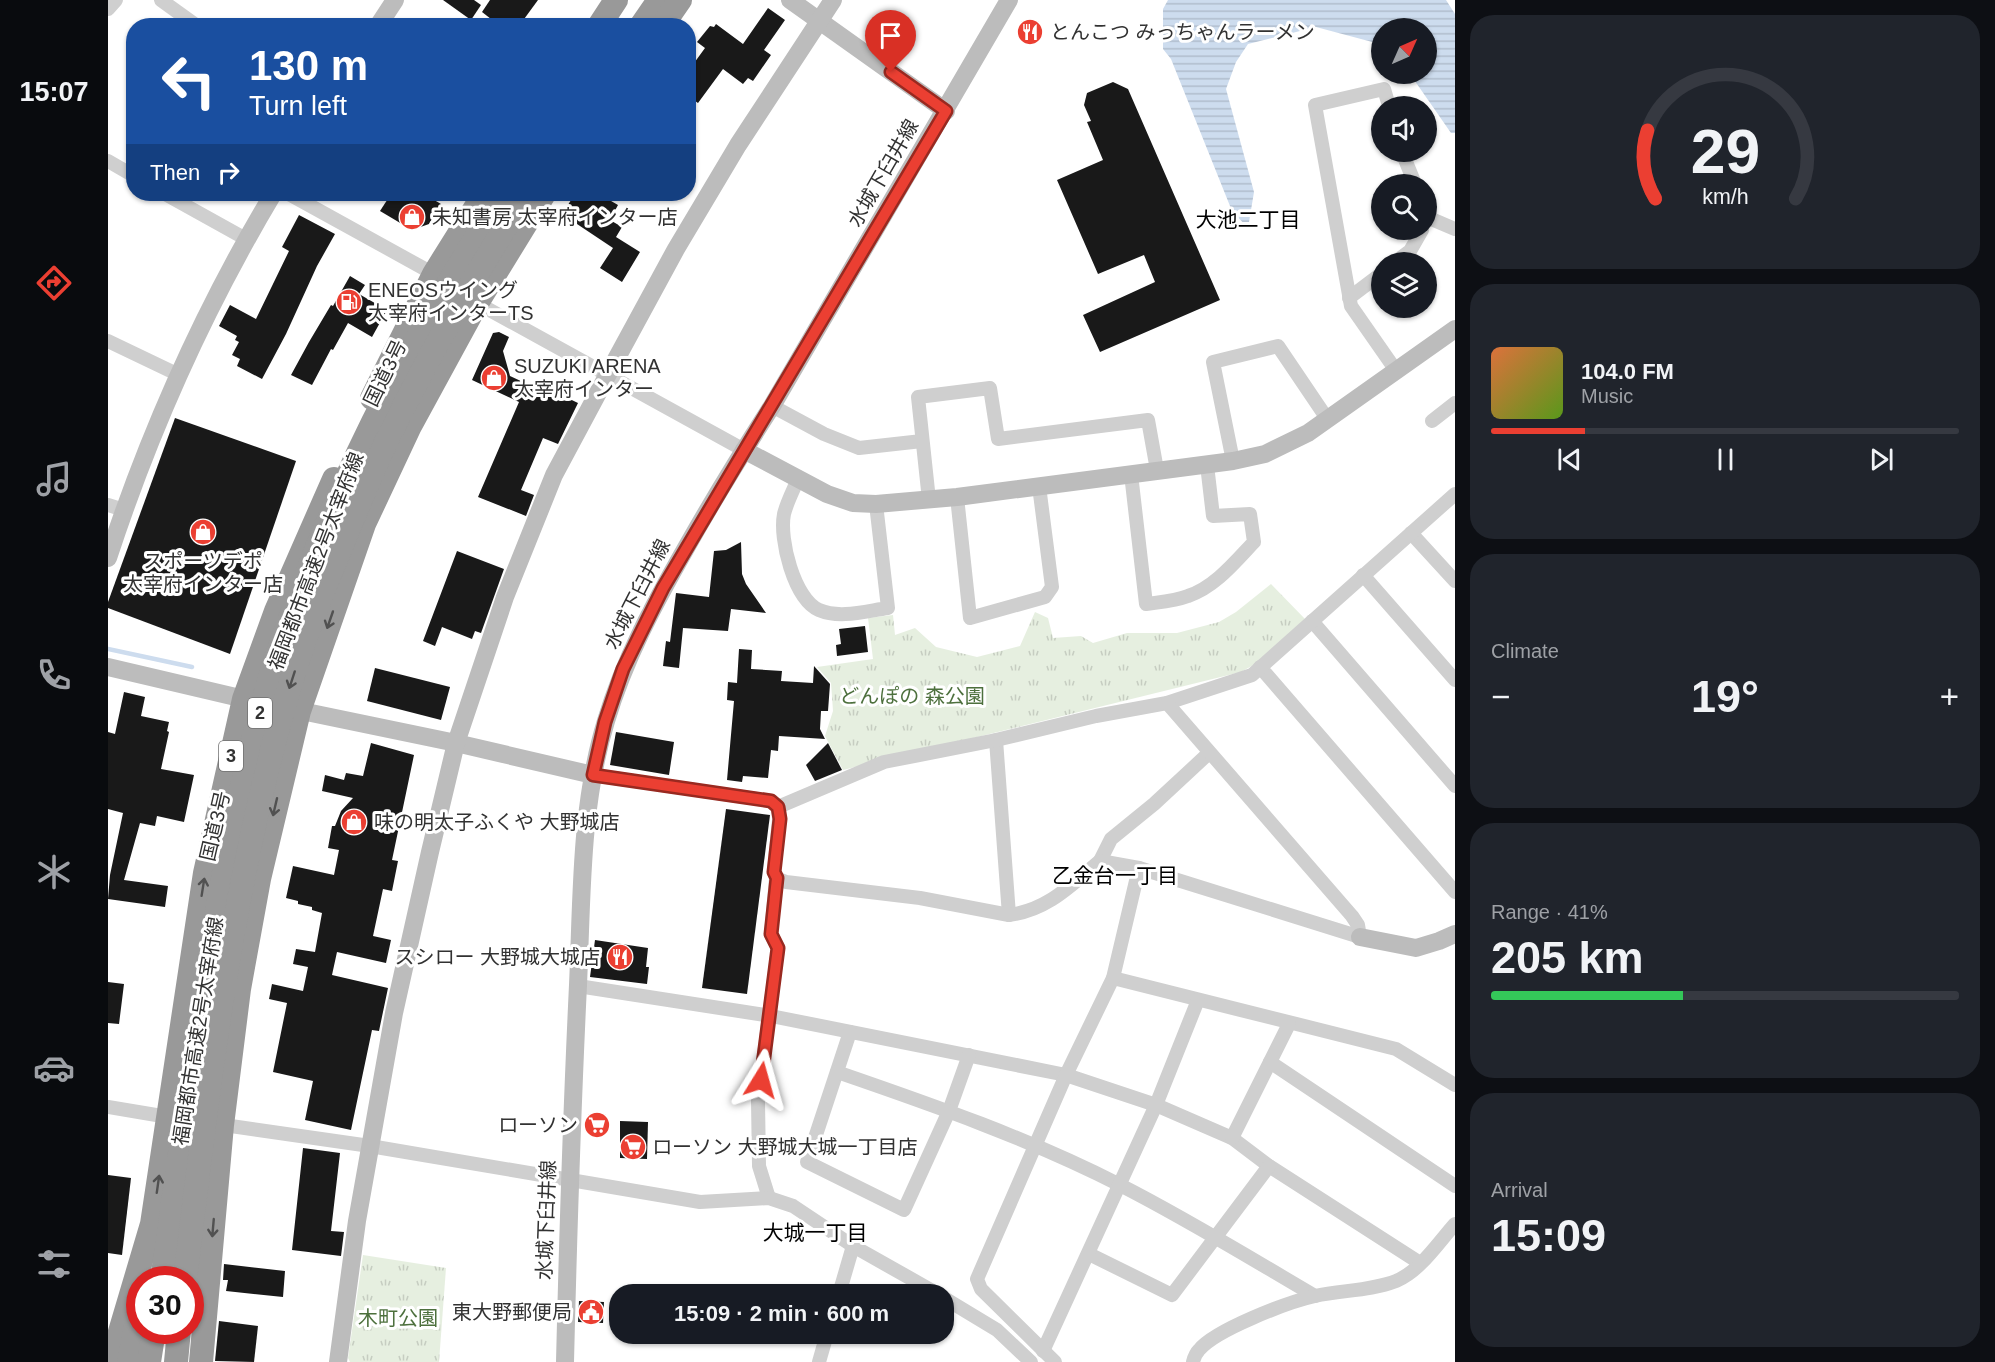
<!DOCTYPE html>
<meta charset="utf-8">
<style>
body{margin:0;font-family:Arial,"Noto Sans JP",sans-serif;background:#20242c;color:#f1f3f6;height:100vh;display:flex;flex-direction:column;font-size:22px;white-space:nowrap}
*{box-sizing:border-box;margin:0}
p{font-size:20px;color:#9ea1a6}
.icon{flex:none;width:33px;height:33px;fill:none;stroke:currentColor;stroke-width:2;stroke-linecap:round;stroke-linejoin:round}
.map{position:relative;flex:1;overflow:hidden}
.side{display:flex;flex-direction:column;gap:15px;padding:15px;background:#0d0f14;width:540px}
.side>*{flex:none}
.top-card{position:absolute;left:18px;top:18px;width:570px;height:183px;border-radius:24px;box-shadow:0 2px 4px #0004;background:#1a4fa0;color:#fff;overflow:hidden}
.needle{width:39px;rotate:45deg}
.tools{position:absolute;left:1263px;top:18px;display:grid;gap:12px}
.tools a{display:grid;place-items:center;width:66px;height:66px;border-radius:50%;background:#171b24;box-shadow:0 2px 4px #0004;font-size:30px}
.speed{position:absolute;left:18px;top:1266px;display:flex;gap:12px;font-size:30px;font-weight:700;text-align:center}
.speed>*{display:grid;place-content:center;width:78px;height:78px;border-radius:50%;background:#171b24;box-shadow:0 2px 4px #0004;line-height:1}
.speed .limit{border:9px solid #d22;background:#fff;color:#111}
.pin{position:absolute;display:grid;place-items:center;width:51px;height:51px;color:#fff;margin:-62px -26px;border-radius:50% 50% 50% 0;rotate:-45deg;box-shadow:0 0 6px #0007}
.pin .icon{rotate:45deg}
.me{position:absolute;width:66px;margin:-33px;rotate:8deg;stroke-linejoin:round;filter:drop-shadow(0 0 4px #0008)}
.turn{display:flex;align-items:center;gap:21px;height:126px;padding:0 24px;font-size:27px}
.turn .icon{width:78px;height:78px;stroke-width:2.5}
.turn b{display:block;font-size:42px;line-height:51px}
.then{display:flex;align-items:center;height:57px;padding:0 24px;background:#0003;gap:12px;font-size:22px}
.big{font-size:45px;font-weight:600;line-height:1.1}
.side .card{flex:1;display:flex;flex-direction:column;justify-content:center;gap:9px;min-width:0;padding:0 21px;border-radius:24px;background:#20242c}
.side .dial{align-items:center;gap:0}
.dial svg{height:156px;overflow:visible;fill:none;stroke:#363941;stroke-width:7;stroke-linecap:round;text-anchor:middle}
.dial text{fill:#f1f3f6;stroke:none}
.song{display:flex;align-items:center;gap:18px}
.cover{width:72px;height:72px;border-radius:9px;background:linear-gradient(135deg,hsl(20 70% 55%),hsl(90 70% 35%))}
.played{height:6px;border-radius:3px;background:linear-gradient(90deg,#eb3f32 20%,#363941 20%)}
.keys{display:flex;justify-content:space-around;direction:ltr}
.heat{display:flex;justify-content:space-between;align-items:center;font-size:33px;direction:ltr}
.charge{height:9px;border-radius:4px;background:linear-gradient(90deg,#34c759 41%,#363941 0)}
.trip{position:absolute;left:501px;top:1284px;width:345px;height:60px;border-radius:24px;background:#171b24;box-shadow:0 2px 4px #0004;font-weight:600;line-height:60px;text-align:center}
main{display:flex;flex:1;min-height:0}
.tab-bar{display:flex;flex-direction:column;width:108px;justify-content:space-around;align-items:center;background:#090b0e;color:#9ea1a6}
.tab-bar .icon{width:42px;height:42px}
.tab-bar .on{color:#eb3f32}
.tab-bar b{font-size:27px;color:#f1f3f6}
.map>svg:first-child{display:block}
.park{fill:url(#park-tufts)}
.water{fill:url(#water-rules)}
.lines{fill:none;stroke-linecap:round;stroke-linejoin:round}
.stream{stroke:#cddcee;stroke-width:4.5}
.building{fill:#191919}
.street{stroke:#cfcfcf;stroke-width:14}
.secondary{stroke:#bcbcbc;stroke-width:18}
.highway{stroke:#999;stroke-width:24}
.highway-bridge{stroke:#999;stroke-width:24}
.oneway{stroke:#515151}
.route-casing{stroke:#992920;stroke-width:15}
.route{stroke:#eb3f32;stroke-width:10}
.labels{text-anchor:middle;dominant-baseline:central;stroke-width:6;stroke-linejoin:round;paint-order:stroke}
.shield{fill:#fff;stroke:#707070;stroke-width:1.5}
.shield-label{font-size:18px;font-weight:bold;fill:#323232}
.poi-label{font-size:20px;fill:#323232;stroke:#fff;text-anchor:start}
.street-label{font-size:20px;fill:#323232;stroke:#fff}
.park-label{font-size:20px;fill:#4d703d;stroke:#fff}
.neighbourhood-label{font-size:21px;fill:#000;stroke:#fff}
</style>
<main>
<nav class="tab-bar">
<b>15:07</b>
<svg class="icon on" aria-label="directions" viewBox="0 0 24 24"><path d="M12 3l9 9-9 9-9-9zM9 14v-3h6M13 9l2 2-2 2"/></svg>
<svg class="icon" aria-label="music" viewBox="0 0 24 24"><path d="M9 18V5l10-2v13"/><circle cx="6" cy="18" r="3"/><circle cx="16" cy="16" r="3"/></svg>
<svg class="icon" aria-label="phone" viewBox="0 0 24 24"><path d="M5 4h4l2 5-3 2q2 4 5 5l2-3 5 2v4C11 20 4 13 5 4z"/></svg>
<svg class="icon" aria-label="climate" viewBox="0 0 24 24"><path d="M12 3v18M4 7l16 10M4 17L20 7"/></svg>
<svg class="icon" aria-label="car" viewBox="0 0 24 24"><path d="M5 17H2v-5l4-1 3-4h7l3 4 3 1v5h-3M9 17h6M6 11h13"/><circle cx="7" cy="17" r="2"/><circle cx="17" cy="17" r="2"/></svg>
<svg class="icon" aria-label="filters" viewBox="0 0 24 24"><path d="M4 7h16M4 17h16"/><circle cx="9" cy="7" r="2"/><circle cx="15" cy="17" r="2"/></svg>
</nav>
<div class="map">
<svg width="1347" height="1362" viewBox="0 0 1347 1362">
<defs>
<pattern id="park-tufts" width="24" height="20" patternUnits="userSpaceOnUse" patternTransform="scale(1.5)"><rect width="24" height="20" fill="#e6efe0"/><path d="M3 7l-1-3M5 7V3M7 7l1-3M15 17l-1-3M17 17v-4M19 17l1-3" fill="none" stroke="#c6cdc1"/></pattern>
<pattern id="water-rules" width="6" height="5" patternUnits="userSpaceOnUse" patternTransform="scale(1.5)"><rect width="6" height="5" fill="#cddcee"/><path d="M0 2.5h6" fill="none" stroke="#b0bdcd"/></pattern>
</defs>
<rect width="100%" height="100%" fill="#fff"/>
<!-- park -->
<g class="park">
<polygon points="1163,584 1198,620 1149,663 1133,672 735,770 717,736 725,711 723,683 709,667 765,659 760,618 785,615 787,635 807,628 828,647 869,657 912,646 927,612 940,618 945,638 973,636 985,643 1019,633 1069,633 1111,622 1128,612"/>
<polygon points="255,1255 338,1268 331,1362 242,1362 240,1358"/>
</g>
<!-- water -->
<polygon class="water" points="1060,0 1338,0 1347,14 1347,133 1343,133 1302,74 1318,74 1318,28 1274,28 1273,48 1268,43 1208,27 1140,44 1128,62 1118,89 1146,192 1140,228 1124,211 1063,59 1055,49 1055,9"/>
<g class="lines">
<!-- stream -->
<polyline class="stream" points="0,649 84,667"/>
</g>
<!-- building -->
<g class="building">
<polygon points="335,0 366,0 373,5 363,20"/>
<polygon points="382,0 430,0 411,26 392,26 374,12"/>
<polygon points="660,8 677,20 656,50 663,55 645,81 640,78 635,84 615,69 590,103 580,96 580,79 585,73 581,70 597,48 589,42 602,26 606,27 608,24 635,44"/>
<polygon points="917,22 932,29 927,41 912,34"/>
<polygon points="1005,82 1020,89 1112,300 992,352 975,315 1047,282 1036,255 990,274 949,180 995,160 979,122 983,121 976,105 979,93"/>
<polygon points="283,194 316,194 333,204 321,224 304,230 272,211"/>
<polygon points="467,194 491,194 510,205 502,220 514,227 508,237 532,252 514,282 492,268 505,248 454,214"/>
<polygon points="191,215 227,234 209,266 178,334 154,379 129,366 132,359 124,355 131,342 127,340 129,336 111,326 122,305 148,319 181,251 174,247"/>
<polygon points="242,276 257,285 251,294 279,310 264,337 240,323 225,350 223,349 204,385 183,375 201,342 223,305 225,306"/>
<polygon points="391,332 401,337 395,351 402,376 445,396 447,392 470,403 450,444 435,438 413,490 426,495 418,516 370,497 411,402 364,380 385,333"/>
<polygon points="67,418 188,461 122,654 0,608 0,602"/>
<polygon points="633,542 634,574 638,584 658,613 623,609 620,631 575,628 571,668 555,666 558,641 562,642 568,593 601,597 606,551 618,550"/>
<polygon points="349,551 396,569 373,633 367,631 364,639 334,627 327,646 315,641"/>
<polygon points="757,626 760,652 729,656 728,645 733,644 731,629"/>
<polygon points="631,649 644,650 643,669 674,671 673,681 705,683 706,666 722,684 720,711 713,711 712,729 717,739 671,736 670,751 663,750 660,778 635,776 634,782 619,780 626,701 619,700 620,682 629,683"/>
<polygon points="267,668 342,687 333,720 259,701"/>
<polygon points="16,692 37,697 33,716 61,722 59,731 61,732 53,769 86,775 76,822 49,816 47,826 32,823 16,880 60,886 57,907 0,899 2,875 15,813 0,809 0,732 7,734"/>
<polygon points="508,732 566,742 561,775 502,765"/>
<polygon points="263,743 306,755 284,860 290,861 284,891 275,889 265,936 283,940 278,963 229,952 224,975 280,988 271,1031 264,1030 243,1130 197,1120 205,1081 165,1072 179,1003 161,999 164,984 195,991 200,967 185,964 188,949 207,952 214,913 204,910 204,907 190,904 190,901 178,898 185,866 226,875 231,850 220,848 224,826 227,826 233,811 245,798 214,791 217,775 236,780 238,773 255,776"/>
<polygon points="720,743 734,770 707,781 698,765"/>
<polygon points="618,809 662,815 639,994 594,988"/>
<polygon points="487,940 540,948 538,967 541,967 539,984 482,977"/>
<polygon points="0,982 16,984 11,1024 0,1023"/>
<polygon points="512,1121 540,1122 539,1159 512,1158"/>
<polygon points="195,1148 232,1153 223,1231 236,1232 233,1256 184,1250"/>
<polygon points="0,1175 23,1178 14,1255 0,1253"/>
<polygon points="116,1264 177,1271 175,1297 118,1291 120,1280 115,1280"/>
<polygon points="471,1301 496,1302 495,1323 470,1322"/>
<polygon points="111,1321 150,1326 146,1362 107,1361"/>
</g>
<g class="lines">
<!-- street -->
<g class="street">
<polyline points="53,0 89,26"/>
<polyline points="0,9 8,0"/>
<polyline points="1281,106 1276,89 1207,105 1243,306 1289,372"/>
<polyline points="1294,152 1307,184"/>
<polyline points="0,161 26,176"/>
<polyline points="57,194 138,239"/>
<polyline points="181,194 326,274"/>
<polyline points="1321,218 1347,229"/>
<polyline points="1287,262 1302,251 1314,230"/>
<polyline points="1241,298 1274,273"/>
<polyline points="369,303 636,450"/>
<polyline points="0,341 71,375"/>
<polyline points="664,406 716,434 751,448 814,441"/>
<polyline points="1324,421 1347,403"/>
<polyline points="1125,461 1105,362 1170,346 1220,420"/>
<path d="M1023 474 1038 604C1052 602 1067 601 1080 596 1107 587 1127 562 1146 542L1142 514 1105 516 1099 465"/>
<path d="M690 479C685 491 679 502 676 514 671 539 686 599 711 610 732 619 758 611 780 608L768 504"/>
<polyline points="849,497 862,618 937,597 944,587 931,486"/>
<polyline points="821,500 810,397 882,388 890,439 1040,420 1049,470"/>
<polyline points="0,505 16,510"/>
<polyline points="1303,533 1347,581"/>
<polyline points="1255,575 1347,680"/>
<polyline points="1204,621 1347,786"/>
<polyline points="1152,667 1347,892"/>
<polyline points="888,740 901,915"/>
<polyline points="485,775 663,801 670,807 671,819 666,871 668,878 663,934 670,948 650,1101 651,1166 661,1198"/>
<polyline points="670,807 776,762 888,740 988,716 1059,703 1144,675 1347,494"/>
<polyline points="992,861 1003,839 1046,804 1101,753"/>
<path d="M668 878 678 882 812 898 901 915C940 910 963 885 992 861L1031 868 1252 937 1250 925 1244 916 1059 703"/>
<polyline points="1005,978 1288,1049 1347,1085"/>
<polyline points="470,986 663,1016 958,1075 1048,1105 1124,1138 1161,1166 1312,1263"/>
<polyline points="742,1032 699,1162 796,1210 841,1111 861,1055"/>
<polyline points="1162,1062 1347,1186"/>
<path d="M729 1072C825 1105 922 1139 1012 1185 1079 1219 1142 1258 1207 1296"/>
<polyline points="0,1107 66,1118"/>
<polyline points="109,1124 262,1146 592,1202 661,1198 685,1206 745,1246 830,1294"/>
<polyline points="1124,1138 1181,1024"/>
<polyline points="981,1254 1064,1295 1161,1166"/>
<polyline points="731,1294 745,1246"/>
<polyline points="836,1298 889,1330 923,1362"/>
<polyline points="935,1351 1048,1105 1090,1000"/>
<polyline points="711,1362 719,1334"/>
<polyline points="947,1362 873,1289 869,1279 958,1075 1005,978 1031,868"/>
<path d="M1085 1362C1086 1358 1088 1353 1091 1350 1107 1330 1180 1302 1207 1296 1234 1290 1262 1291 1288 1281 1312 1271 1330 1243 1347 1224"/>
</g>
<!-- secondary -->
<g class="secondary">
<polyline points="682,0 838,111"/>
<polyline points="270,26 287,0"/>
<polyline points="636,450 719,494 745,503 768,504 849,497 1125,461 1157,454 1200,433 1347,329"/>
<path d="M0 558C41 433 98 306 165 194"/>
<polyline points="0,667 149,702"/>
<polyline points="179,708 348,743 485,775"/>
<polyline points="1252,937 1308,948 1331,941 1347,934"/>
<polyline points="230,1362 249,1221 286,1013 322,852 348,743 397,597 446,475 499,376 568,249 630,145 725,0"/>
<path d="M457 1362C460 1236 464 1111 470 985 474 897 472 806 498 721 516 660 546 604 578 548 605 500 634 453 664 406L901 0"/>
</g>
<!-- highway -->
<g class="highway">
<polyline points="491,26 508,0"/>
<polyline points="533,26 551,0"/>
<polyline points="554,26 572,0"/>
<polyline points="264,398 326,274 376,194"/>
<polyline points="3,1362 44,1224 97,873 136,699 168,611 226,479"/>
<polyline points="21,1362 29,1320"/>
<polyline points="41,1362 46,1330"/>
<polyline points="68,1362 71,1330"/>
<polyline points="93,1362 114,1125 131,989 151,879 191,711 256,524 302,426 369,303 436,194"/>
</g>
<!-- highway-bridge -->
<g class="highway-bridge">
<path d="M54 1280C84 1077 105 874 162 677 169 651 180 625 189 600 242 452 312 326 395 194"/>
<path d="M77 1280C101 1079 125 876 183 682 196 638 213 595 231 552 248 511 264 470 284 430 324 349 370 270 418 194"/>
</g>
</g>
<!-- one-way arrows -->
<defs><path id="oneway-shaft" d="M-6 0H5M1.5-3L5.5 0L1.5 3" fill="none" stroke-width="1.6" stroke-linecap="round" stroke-linejoin="round" transform="scale(1.5)"/></defs>
<g class="oneway">
<use href="#oneway-shaft" transform="translate(222 620) rotate(109)"/>
<use href="#oneway-shaft" transform="translate(184 680) rotate(108)"/>
<use href="#oneway-shaft" transform="translate(167 807) rotate(103)"/>
<use href="#oneway-shaft" transform="translate(95 887) rotate(-81)"/>
<use href="#oneway-shaft" transform="translate(50 1184) rotate(-82)"/>
<use href="#oneway-shaft" transform="translate(105 1228) rotate(95)"/>
</g>
<g class="lines">
<!-- route casing -->
<g class="route-casing">
<polyline id="route" points="653,1080 670,948 663,934 669,878 666,872 672,819 670,807 663,801 485,775 497,722 515,669 555,588 838,111 783,72"/>
</g>
<!-- route -->
<use href="#route" class="route"/>
</g>
<!-- icons -->
<defs>
<g id="restaurant-disc" transform="scale(1.35)"><circle r="9.5" fill="#eb3f32" stroke="#fff"/><path d="M-5-6h1v4h1v-4h1v4h1v-4h1v5L-1.5 .5V6h-2V.5L-5-1ZM5-6V6H3V1.5H1.5Q1.5-4 5-6Z" fill="#fff"/></g>
<g id="shop-disc" transform="scale(1.35)"><circle r="9.5" fill="#eb3f32" stroke="#fff"/><path d="M-5-2.5h2.3a2.7 3.5 0 0 1 5.4 0H5L5.5 6h-11ZM-1.5-2.5h3a1.5 2.3 0 0 0-3 0Z" fill="#fff"/></g>
<g id="fuel-disc" transform="scale(1.35)"><circle r="9.5" fill="#eb3f32" stroke="#fff"/><path d="M-5.5-6h7V0h2V4h1.3V-2.5L3-4.5l.8-.8L6-3V5H2.5V1h-1V6h-7ZM-4.2-4.7v3.2H.2V-4.7Z" fill="#fff"/></g>
<g id="supermarket-disc" transform="scale(1.35)"><circle r="9.5" fill="#eb3f32" stroke="#fff"/><path d="M-6-5.5h2.5l.6 2H6L4.5 2H-2.5L-4.4-4H-6ZM-1.5 3.2a1.3 1.3 0 1 0 .1 0ZM3 3.2a1.3 1.3 0 1 0 .1 0Z" fill="#fff"/></g>
<g id="civic-disc" transform="scale(1.35)"><circle r="9.5" fill="#eb3f32" stroke="#fff"/><path d="M-.6-6.5H3V-4.5H.6V-3L4-1V1h2V6H-6V1h2V-1L-.6-3ZM-1.2 2.5V6h2.4V2.5Z" fill="#fff"/></g>
</defs>
<g fill-rule="evenodd">
<use href="#restaurant-disc" x="922" y="32"/>
<use href="#shop-disc" x="304" y="217"/>
<use href="#fuel-disc" x="241" y="302"/>
<use href="#shop-disc" x="386" y="378"/>
<use href="#shop-disc" x="95" y="532"/>
<use href="#shop-disc" x="246" y="822"/>
<use href="#restaurant-disc" x="512" y="957"/>
<use href="#supermarket-disc" x="489" y="1125"/>
<use href="#supermarket-disc" x="525" y="1147"/>
<use href="#civic-disc" x="483" y="1312"/>
</g>
<g class="labels">
<!-- shield labels -->
<g class="shield">
<rect x="140" y="698" width="24" height="30" rx="4.5"/>
<rect x="111" y="741" width="24" height="30" rx="4.5"/>
</g>
<g class="shield-label">
<text x="152" y="713">2</text>
<text x="123" y="756">3</text>
</g>
<!-- poi labels -->
<g class="poi-label">
<text x="942" y="32">とんこつ みっちゃんラーメン</text>
<text x="324" y="217">未知書房 太宰府インター店</text>
<text x="260" y="290">ENEOSウイング<tspan x="260" dy="23">太宰府インターTS</tspan></text>
<text x="406" y="366">SUZUKI ARENA<tspan x="406" dy="23">太宰府インター</tspan></text>
<text x="95" y="561" text-anchor="middle">スポーツデポ<tspan x="95" dy="23">太宰府インター店</tspan></text>
<text x="266" y="822">味の明太子ふくや 大野城店</text>
<text x="492" y="957" text-anchor="end">スシロー 大野城大城店</text>
<text x="470" y="1125" text-anchor="end">ローソン</text>
<text x="544" y="1147">ローソン 大野城大城一丁目店</text>
<text x="464" y="1312" text-anchor="end">東大野郵便局</text>
</g>
<!-- street labels -->
<g class="street-label">
<text transform="translate(775 173) rotate(-60)">水城下臼井線</text>
<text transform="translate(277 373) rotate(-64)">国道3号</text>
<text transform="translate(208 561) rotate(-69)">福岡都市高速2号太宰府線</text>
<text transform="translate(529 594) rotate(-63)">水城下臼井線</text>
<text transform="translate(107 826) rotate(-77)">国道3号</text>
<text transform="translate(90 1031) rotate(-81)">福岡都市高速2号太宰府線</text>
<text transform="translate(438 1220) rotate(-88)">水城下臼井線</text>
</g>
<!-- park labels -->
<g class="park-label">
<text x="804" y="696">どんぽの 森公園</text>
<text x="290" y="1318">木町公園</text>
</g>
<!-- neighbourhood labels -->
<g class="neighbourhood-label">
<text x="1140" y="219">大池二丁目</text>
<text x="1007" y="875">乙金台一丁目</text>
<text x="707" y="1232">大城一丁目</text>
</g>
</g>
</svg>
<div class="tools">
<a><svg class="needle" viewBox="-14 -14 28 28"><path d="M0-13l5 13h-10z" fill="#e53935"/><path d="M0 13l5-13h-10z" fill="#9ea1a6"/></svg></a>
<a><svg class="icon" aria-label="sound" viewBox="0 0 24 24"><path d="M4 9h4l5-4v14l-5-4H4zM17 9q2 3 0 6"/></svg></a>
<a><svg class="icon" aria-label="search" viewBox="0 0 24 24"><circle cx="10" cy="10" r="6"/><path d="M15 15l6 6"/></svg></a>
<a><svg class="icon" aria-label="layers" viewBox="0 0 24 24"><path d="M12 4l9 5-9 5-9-5zM3 14l9 5 9-5"/></svg></a>
</div>
<div class="speed"><div class="limit">30</div></div>
<div class="pin" style="left:783px;top:72px;background:#d93025"><svg class="icon" aria-label="arrive" viewBox="0 0 24 24"><path d="M6 21V4h12l-3 4 3 4H6"/></svg></div>
<svg class="me" style="left:653px;top:1080px" viewBox="-20 -20 40 40"><path d="M0-17L14 15 0 8-14 15z" fill="#eb3f32" stroke="#fff" stroke-width="4"/></svg>
<div class="trip">15:09 · 2 min · 600 m</div>
<div class="top-card">
<div class="turn"><svg class="icon" aria-label="left" viewBox="0 0 24 24"><path d="M17 20v-9H6M10 6l-5 5 5 5"/></svg><div><b>130 m</b>Turn left</div></div>
<div class="then">Then<svg class="icon" aria-label="right" viewBox="0 0 24 24"><path d="M7 20v-9h11M14 6l5 5-5 5"/></svg></div>
</div>
</div>
<section class="side">
<div class="card dial"><svg viewBox="0 0 100 80">
<path d="M14 69A42 42 0 1 1 86 69"/>
<path d="M14 69A42 42 0 0 1 10 34" stroke="#eb3f32"/>
<text x="50" y="56" font-size="32" font-weight="700">29</text>
<text x="50" y="72" font-size="11">km/h</text>
</svg></div>
<div class="card">
<div class="song"><i class="cover"></i><div><b>104.0 FM</b><p>Music</p></div></div>
<div class="played"></div>
<div class="keys"><svg class="icon" aria-label="previous" viewBox="0 0 24 24"><path d="M18 5L8 12l10 7zM5 5v14"/></svg><svg class="icon" aria-label="pause" viewBox="0 0 24 24"><path d="M8 5v14M16 5v14"/></svg><svg class="icon" aria-label="next" viewBox="0 0 24 24"><path d="M6 5l10 7-10 7zM19 5v14"/></svg></div>
</div>
<div class="card"><p>Climate</p>
<div class="heat"><a>−</a><b class="big">19°</b><a>+</a></div>
</div>
<div class="card"><p>Range · 41%</p><b class="big">205 km</b><div class="charge"></div></div>
<div class="card"><p>Arrival</p><b class="big">15:09</b></div>
</section>
</main>
